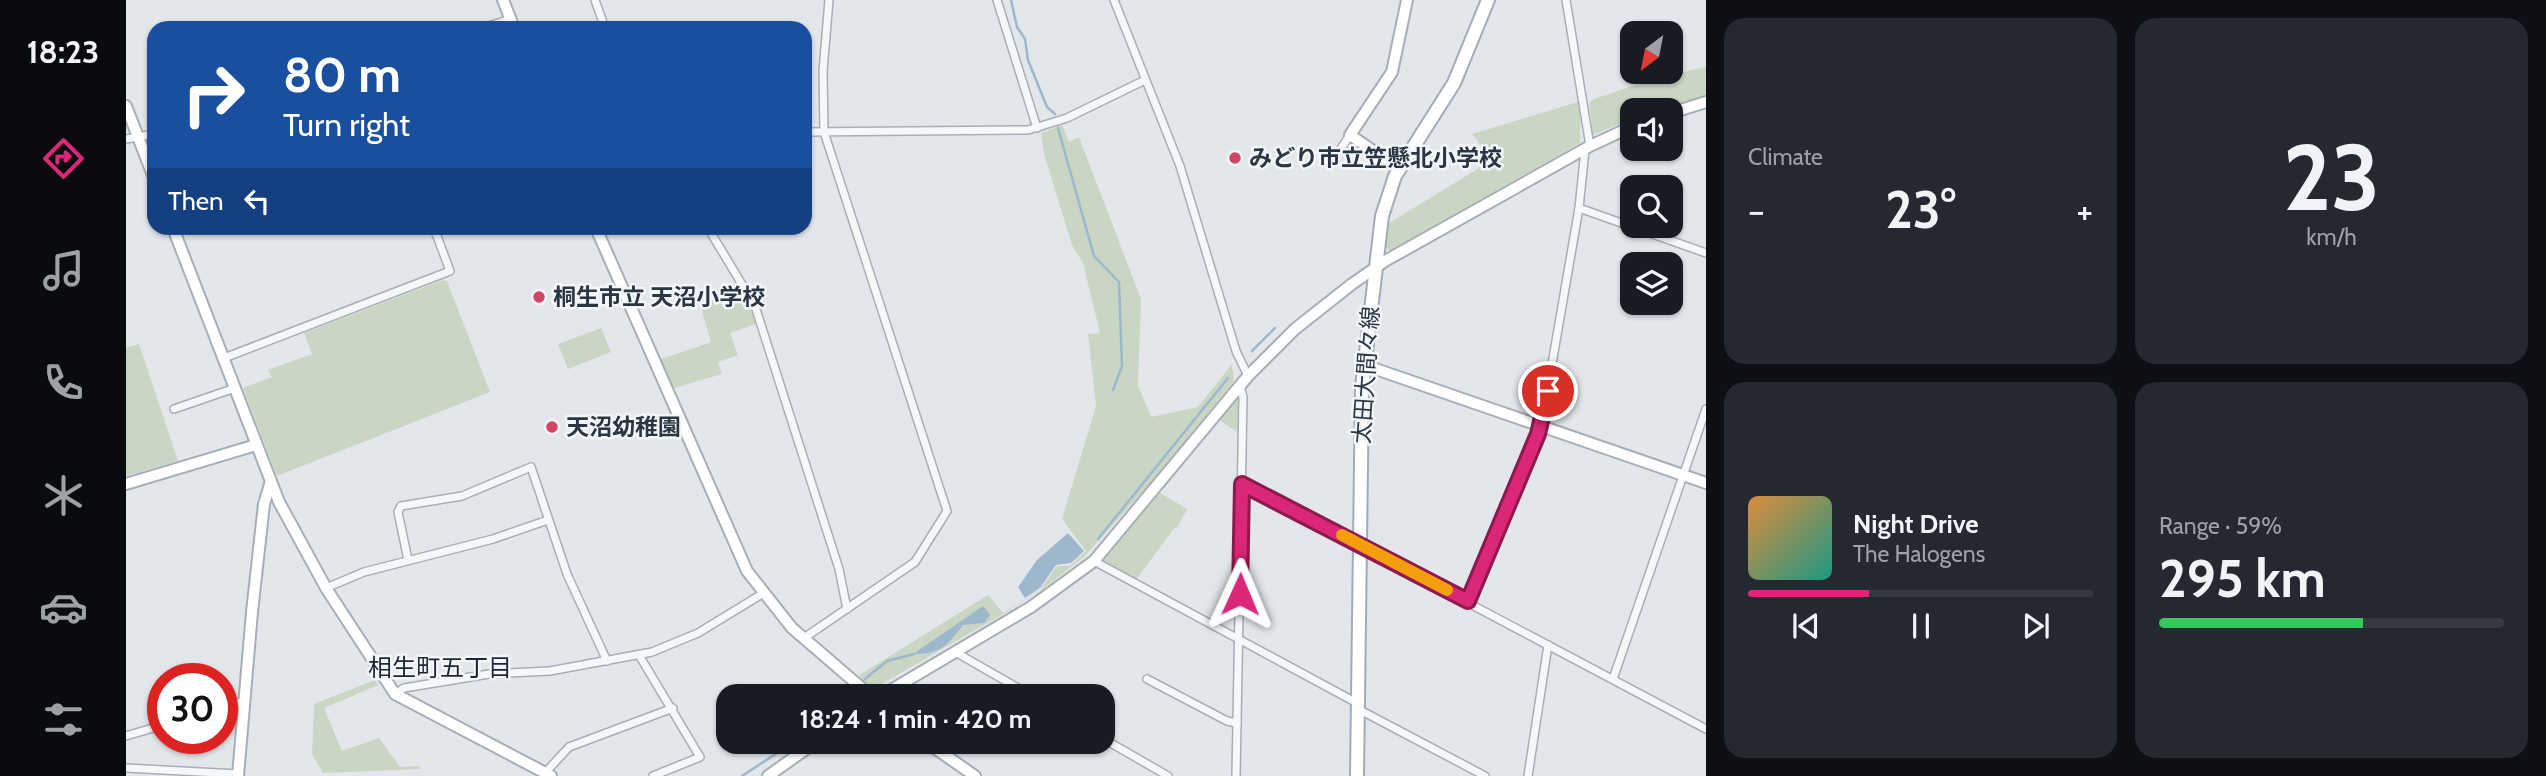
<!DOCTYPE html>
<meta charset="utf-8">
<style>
body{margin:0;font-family:Cabin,"Noto Sans JP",sans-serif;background:#242831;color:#f1f3f6;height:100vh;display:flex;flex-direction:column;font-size:26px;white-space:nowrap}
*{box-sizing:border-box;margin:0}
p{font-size:23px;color:#9ea1a6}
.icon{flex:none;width:38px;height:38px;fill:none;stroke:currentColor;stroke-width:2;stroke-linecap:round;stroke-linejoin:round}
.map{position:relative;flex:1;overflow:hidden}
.panel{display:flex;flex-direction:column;gap:18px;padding:18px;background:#0d0f14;width:840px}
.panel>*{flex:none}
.guide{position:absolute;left:21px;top:21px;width:665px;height:214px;border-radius:21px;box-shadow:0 2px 5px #0004;background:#1a4fa0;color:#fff;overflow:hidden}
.needle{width:46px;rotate:212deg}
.buttons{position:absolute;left:1494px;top:21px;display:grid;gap:14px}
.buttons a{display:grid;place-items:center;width:63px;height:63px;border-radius:14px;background:#171b24;box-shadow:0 2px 5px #0004;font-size:35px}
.speed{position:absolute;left:21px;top:663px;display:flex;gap:14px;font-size:35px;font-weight:700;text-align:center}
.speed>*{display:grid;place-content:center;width:91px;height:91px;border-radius:50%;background:#171b24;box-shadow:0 2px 5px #0004;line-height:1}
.speed .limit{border:10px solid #d22;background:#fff;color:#111}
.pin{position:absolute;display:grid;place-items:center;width:60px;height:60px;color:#fff;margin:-30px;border:4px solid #fff;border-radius:50%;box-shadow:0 2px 7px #0007}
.me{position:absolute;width:77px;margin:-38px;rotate:1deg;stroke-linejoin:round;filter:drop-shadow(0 0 5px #0008)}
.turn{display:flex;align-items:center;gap:24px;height:147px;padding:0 21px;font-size:32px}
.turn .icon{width:91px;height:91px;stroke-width:2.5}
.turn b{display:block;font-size:49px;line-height:60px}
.then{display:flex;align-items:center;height:66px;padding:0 21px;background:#0003;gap:14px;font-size:26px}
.big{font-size:52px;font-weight:700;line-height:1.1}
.panel .card{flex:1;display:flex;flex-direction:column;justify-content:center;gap:10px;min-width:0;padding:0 24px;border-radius:21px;background:#242831}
.panel .dial{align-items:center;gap:0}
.dial b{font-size:91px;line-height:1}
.song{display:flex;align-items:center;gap:21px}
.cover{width:84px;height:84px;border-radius:10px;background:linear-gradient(135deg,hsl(30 70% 55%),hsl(170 70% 35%))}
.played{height:7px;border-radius:4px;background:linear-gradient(90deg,#db2777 35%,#363941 35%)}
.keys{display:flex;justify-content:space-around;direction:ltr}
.heat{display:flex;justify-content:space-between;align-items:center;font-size:38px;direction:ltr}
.charge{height:10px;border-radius:5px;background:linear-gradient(90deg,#34c759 59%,#363941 0)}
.panel .tiles{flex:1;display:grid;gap:18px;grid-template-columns:repeat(2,1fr)}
.trip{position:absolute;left:590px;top:684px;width:399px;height:70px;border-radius:21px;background:#171b24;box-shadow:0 2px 5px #0004;font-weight:700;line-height:70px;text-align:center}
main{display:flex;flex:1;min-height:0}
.tab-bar{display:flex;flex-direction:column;width:126px;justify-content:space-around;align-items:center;background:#090b0e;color:#9ea1a6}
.tab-bar .icon{width:49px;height:49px}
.tab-bar .active{color:#db2777}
.tab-bar b{font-size:32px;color:#f1f3f6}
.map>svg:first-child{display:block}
.green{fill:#cad6c4}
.water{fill:#9db7cc}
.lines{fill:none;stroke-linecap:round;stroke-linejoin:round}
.stream{stroke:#9db7cc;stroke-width:2.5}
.street-casing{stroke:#a8aeb6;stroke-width:10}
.secondary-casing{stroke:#a8aeb6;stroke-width:14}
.primary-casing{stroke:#a2acb8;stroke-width:16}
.street{stroke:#f6f7f9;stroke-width:7}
.secondary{stroke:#fff;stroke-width:10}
.primary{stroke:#fff;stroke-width:12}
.route-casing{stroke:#8e194d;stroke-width:18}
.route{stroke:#db2777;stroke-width:12}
.slow{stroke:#f59e0b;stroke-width:12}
.poi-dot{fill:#d34565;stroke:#f3f6f9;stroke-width:2.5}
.labels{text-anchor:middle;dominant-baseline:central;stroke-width:5;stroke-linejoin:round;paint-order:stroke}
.poi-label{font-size:23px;font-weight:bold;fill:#2a3644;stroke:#f3f6f9;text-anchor:start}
.street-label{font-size:23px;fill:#2a3644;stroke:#f3f6f9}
.neighbourhood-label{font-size:24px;fill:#1c2635;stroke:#f3f6f9}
</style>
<main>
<nav class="tab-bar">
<b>18:23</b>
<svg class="icon active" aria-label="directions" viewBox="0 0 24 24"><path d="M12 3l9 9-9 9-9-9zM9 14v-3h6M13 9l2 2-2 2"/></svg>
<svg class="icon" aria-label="music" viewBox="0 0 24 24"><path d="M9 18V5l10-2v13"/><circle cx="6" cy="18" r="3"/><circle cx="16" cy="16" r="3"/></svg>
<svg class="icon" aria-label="phone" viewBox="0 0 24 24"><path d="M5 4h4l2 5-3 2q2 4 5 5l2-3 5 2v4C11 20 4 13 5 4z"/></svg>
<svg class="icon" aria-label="climate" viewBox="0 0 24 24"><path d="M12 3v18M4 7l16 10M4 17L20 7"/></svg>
<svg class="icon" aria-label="car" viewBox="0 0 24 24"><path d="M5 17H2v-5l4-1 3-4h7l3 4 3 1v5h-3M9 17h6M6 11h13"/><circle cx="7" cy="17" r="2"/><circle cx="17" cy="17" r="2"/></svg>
<svg class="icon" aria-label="filters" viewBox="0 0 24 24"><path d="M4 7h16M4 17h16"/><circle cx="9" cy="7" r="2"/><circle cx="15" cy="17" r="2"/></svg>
</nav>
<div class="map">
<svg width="1580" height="776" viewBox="0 0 1580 776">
<rect width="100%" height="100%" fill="#e3e7eb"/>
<!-- green -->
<g class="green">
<polygon points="1580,67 1580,96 1531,110 1507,110 1507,118 1467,135 1463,103 1468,99 1533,77"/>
<polygon points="1455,101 1454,143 1264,251 1257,245 1260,225 1371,157 1358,149 1346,134"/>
<polygon points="936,125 943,142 953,137 1015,299 1012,385 1025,417 1072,407 1106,364 1108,381 1036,470 958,557 918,588 877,614 747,689 733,677 735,674 862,595 877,613 914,590 931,566 944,566 960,551 936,519 970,406 962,334 974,333 957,263 946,245 918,154 915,133"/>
<polygon points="317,280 321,281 364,392 151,476 117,388 146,377 142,370 186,354 178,333"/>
<polygon points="619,292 630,324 604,333 612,355 592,362 596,374 545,389 533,360 585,342 574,304"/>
<polygon points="475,328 485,352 442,369 432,344"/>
<polygon points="13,344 52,461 0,476 0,348"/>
<polygon points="1110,398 1113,400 1113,433 1093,420"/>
<polygon points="1034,493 1061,509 1051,528 1049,527 1009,581 976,563 976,558"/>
<polygon points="249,680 252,685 198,708 216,751 253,738 274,767 293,766 294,769 197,773 186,754 188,704"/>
</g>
<!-- water -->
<g class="water">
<polygon points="942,533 958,551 945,563 930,565 914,588 899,598 892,587 911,560"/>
<path d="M857 606 864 615 858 623 837 625C822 645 813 655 787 654Z"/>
</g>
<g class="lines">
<!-- stream -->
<g class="stream">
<polyline points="885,0 891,27 899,39 902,60 921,107 929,114"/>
<polyline points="932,128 968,256 993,282 996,366 987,390"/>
<polyline points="1126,351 1149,328"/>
<polyline points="972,539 1102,378"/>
<polyline points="739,679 761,661 788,654"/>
<polyline points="616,776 668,742"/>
</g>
<!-- street casing -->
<g class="street-casing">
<g id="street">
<polyline points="469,0 479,28"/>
<polyline points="871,0 911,128"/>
<polyline points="988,0 1054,166 1110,351 1122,376"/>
<polyline points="1440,0 1464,146"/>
<polyline points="356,28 385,19"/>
<polyline points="679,132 902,130 941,118 1019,80"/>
<polyline points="0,139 28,134"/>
<polyline points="1214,150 1224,135"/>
<polyline points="1453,208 1580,253"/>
<polyline points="582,228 629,306 713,569 721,609"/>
<polyline points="98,358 324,271 308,228"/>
<polyline points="48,409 109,388"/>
<polyline points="1116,483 1580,729"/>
<polyline points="282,560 272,512 275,506 336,496 405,467 441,574 481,661"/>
<polyline points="968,561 1231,703"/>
<polyline points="200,588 238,572 367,539 422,520"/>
<polyline points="1342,601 1417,416 1453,208 1459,150"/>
<polyline points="678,638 789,562 821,511 698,132 697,71 703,0"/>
<polyline points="831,653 906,696"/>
<polyline points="513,655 574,757 527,776"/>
<polyline points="1021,679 1101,721 1111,723"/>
<polyline points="1487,679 1580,409"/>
<polyline points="269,694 278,688 363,674 424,671 526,652 572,633 636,594"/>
<polyline points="96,706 117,702"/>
<polyline points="1232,709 1359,776"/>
<polyline points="0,736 37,725"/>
<polyline points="976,738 1042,776"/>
<polyline points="0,768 112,774"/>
<polyline points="419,773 443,747 547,708"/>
<polyline points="1110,776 1117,397 1114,386"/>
<polyline points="1402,776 1422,645"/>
</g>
</g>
<!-- secondary casing -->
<g class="secondary-casing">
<g id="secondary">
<polyline points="377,0 388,28"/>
<polyline points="0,106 28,178"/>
<polyline points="1545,113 1580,102"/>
<polyline points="1272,168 1224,135 1266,72 1281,0"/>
<polyline points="47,228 153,502 200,588 269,694 425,776"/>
<polyline points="470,228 621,571 666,628 745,696"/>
<polyline points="1238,365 1580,483"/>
<polyline points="0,484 130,445"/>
<polyline points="755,696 905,607 968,561 1122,376 1169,329 1226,284 1259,261 1464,146 1507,126"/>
<polyline points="800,742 849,776"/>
<polyline points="112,776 126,612 138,504 145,481"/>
<polyline points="642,776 690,742"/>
</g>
</g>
<!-- primary casing -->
<g class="primary-casing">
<polyline id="primary" points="1231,776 1236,387 1256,216 1269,176 1328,83 1362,0"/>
</g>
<!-- street -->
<use href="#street" class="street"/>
<!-- secondary -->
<use href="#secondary" class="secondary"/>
<!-- primary -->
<use href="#primary" class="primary"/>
</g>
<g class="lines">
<!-- route casing -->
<g class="route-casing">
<polyline id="route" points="1114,594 1116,484 1342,601 1412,434 1422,391"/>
</g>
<!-- route -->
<use href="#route" class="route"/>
<!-- slow -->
<polyline class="slow" points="1216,535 1321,590"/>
</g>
<!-- markers -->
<g class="poi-dot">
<circle cx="1109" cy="158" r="7"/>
<circle cx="413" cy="297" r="7"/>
<circle cx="426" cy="427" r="7"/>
</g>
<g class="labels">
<!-- poi labels -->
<g class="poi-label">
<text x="1123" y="158">みどり市立笠懸北小学校</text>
<text x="427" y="297">桐生市立 天沼小学校</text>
<text x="440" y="427">天沼幼稚園</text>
</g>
<!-- street labels -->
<g class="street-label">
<text transform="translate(1240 375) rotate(-86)">太田大間々線</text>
</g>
<!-- neighbourhood labels -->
<g class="neighbourhood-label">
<text x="314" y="667">相生町五丁目</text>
</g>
</g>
</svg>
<div class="buttons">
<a><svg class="needle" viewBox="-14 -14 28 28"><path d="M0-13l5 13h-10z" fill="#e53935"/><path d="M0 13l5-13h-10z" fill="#9ea1a6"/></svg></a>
<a><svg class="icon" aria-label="sound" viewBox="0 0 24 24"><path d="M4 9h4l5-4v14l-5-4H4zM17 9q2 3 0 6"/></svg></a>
<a><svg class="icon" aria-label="search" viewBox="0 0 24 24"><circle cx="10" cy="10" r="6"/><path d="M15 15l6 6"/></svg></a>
<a><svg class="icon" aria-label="layers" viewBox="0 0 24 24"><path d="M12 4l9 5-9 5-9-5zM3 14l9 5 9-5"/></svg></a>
</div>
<div class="speed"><div class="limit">30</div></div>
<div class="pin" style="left:1422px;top:391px;background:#d93025"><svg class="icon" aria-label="arrive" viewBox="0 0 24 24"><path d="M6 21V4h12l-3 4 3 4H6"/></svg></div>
<svg class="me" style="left:1114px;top:594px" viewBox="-20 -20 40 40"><path d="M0-17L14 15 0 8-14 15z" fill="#db2777" stroke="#fff" stroke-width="4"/></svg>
<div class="trip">18:24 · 1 min · 420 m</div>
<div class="guide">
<div class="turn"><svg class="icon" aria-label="right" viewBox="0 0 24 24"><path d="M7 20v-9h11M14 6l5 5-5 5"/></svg><div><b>80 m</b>Turn right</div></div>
<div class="then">Then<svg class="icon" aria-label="left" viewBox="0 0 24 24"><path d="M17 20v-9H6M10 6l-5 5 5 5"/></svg></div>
</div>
</div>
<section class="panel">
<div class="tiles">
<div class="card"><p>Climate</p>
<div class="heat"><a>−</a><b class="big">23°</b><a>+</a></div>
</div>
<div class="card dial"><b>23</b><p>km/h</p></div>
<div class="card">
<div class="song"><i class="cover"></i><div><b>Night Drive</b><p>The Halogens</p></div></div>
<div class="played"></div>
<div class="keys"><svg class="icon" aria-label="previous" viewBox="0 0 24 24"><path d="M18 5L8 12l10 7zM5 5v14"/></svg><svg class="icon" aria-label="pause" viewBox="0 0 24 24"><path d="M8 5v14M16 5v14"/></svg><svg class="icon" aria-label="next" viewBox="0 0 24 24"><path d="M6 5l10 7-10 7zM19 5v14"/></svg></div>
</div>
<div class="card"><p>Range · 59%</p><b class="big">295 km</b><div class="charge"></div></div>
</div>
</section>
</main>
